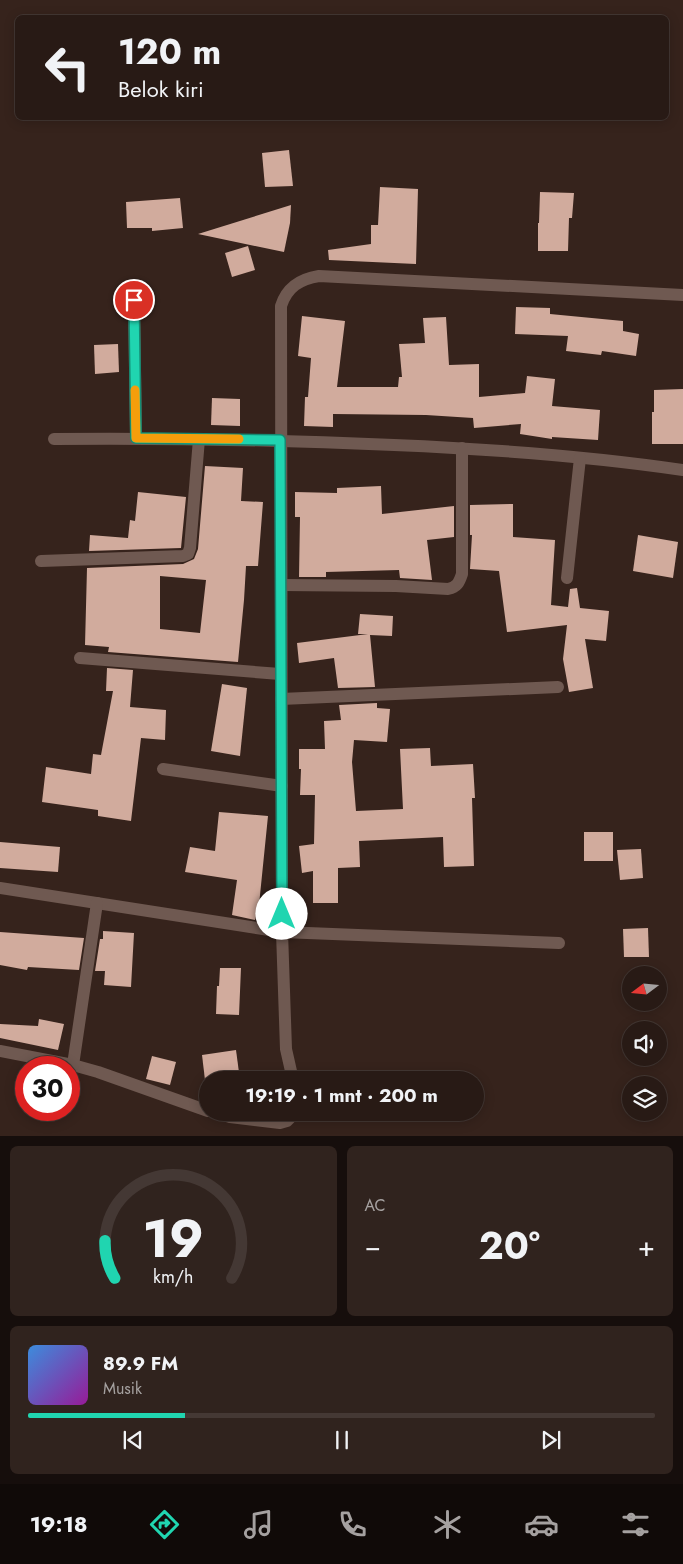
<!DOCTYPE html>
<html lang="id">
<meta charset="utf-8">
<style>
body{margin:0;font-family:Jost,sans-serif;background:#30231e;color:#f1f3f6;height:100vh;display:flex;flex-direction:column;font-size:19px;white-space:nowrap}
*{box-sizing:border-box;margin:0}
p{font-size:16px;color:#a5a1a0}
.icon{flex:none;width:28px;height:28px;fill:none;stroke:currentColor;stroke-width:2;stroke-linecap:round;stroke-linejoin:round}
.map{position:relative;height:1136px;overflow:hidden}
.drawer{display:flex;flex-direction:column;gap:10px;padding:10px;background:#160e0c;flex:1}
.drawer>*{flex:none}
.hud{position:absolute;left:15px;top:15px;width:654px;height:105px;border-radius:8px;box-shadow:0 2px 12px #0003,0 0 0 1px #443834;background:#281a15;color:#f1f3f6;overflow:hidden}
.needle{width:32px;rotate:254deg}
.controls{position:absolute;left:622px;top:966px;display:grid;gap:10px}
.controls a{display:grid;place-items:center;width:45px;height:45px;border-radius:50%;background:#281a15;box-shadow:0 2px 12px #0003,0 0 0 1px #443834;font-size:25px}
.speed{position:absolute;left:15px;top:1056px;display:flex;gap:10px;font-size:25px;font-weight:700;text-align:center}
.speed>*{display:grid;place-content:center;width:65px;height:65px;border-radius:50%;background:#281a15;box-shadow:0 2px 12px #0003,0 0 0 1px #443834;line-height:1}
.speed .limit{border:8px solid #d22;background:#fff;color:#111}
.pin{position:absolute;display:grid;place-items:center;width:42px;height:42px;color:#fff;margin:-21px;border:2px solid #fff;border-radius:50%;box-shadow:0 1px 5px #0007}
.me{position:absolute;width:55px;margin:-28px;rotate:0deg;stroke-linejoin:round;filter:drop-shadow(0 0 4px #0008)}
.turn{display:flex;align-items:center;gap:18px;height:105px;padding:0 20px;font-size:22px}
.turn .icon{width:65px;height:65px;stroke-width:2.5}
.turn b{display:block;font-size:35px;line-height:42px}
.big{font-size:38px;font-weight:700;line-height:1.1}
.drawer .tile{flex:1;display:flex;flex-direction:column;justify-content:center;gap:8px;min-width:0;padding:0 18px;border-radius:8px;background:#30231e}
.drawer .dial{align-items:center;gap:0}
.dial svg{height:130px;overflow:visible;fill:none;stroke:#443834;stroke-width:7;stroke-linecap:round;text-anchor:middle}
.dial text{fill:#f1f3f6;stroke:none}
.song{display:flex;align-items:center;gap:15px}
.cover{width:60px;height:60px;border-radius:8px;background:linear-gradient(135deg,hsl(210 70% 55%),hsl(300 70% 35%))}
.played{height:5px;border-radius:2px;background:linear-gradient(90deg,#20d5b0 25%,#443834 25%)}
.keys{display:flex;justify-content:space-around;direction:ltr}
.heat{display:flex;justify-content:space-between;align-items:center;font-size:28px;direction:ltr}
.drawer .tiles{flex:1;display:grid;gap:10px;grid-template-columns:1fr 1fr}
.tile:last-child{grid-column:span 2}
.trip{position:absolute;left:199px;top:1071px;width:285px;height:50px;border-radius:25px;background:#281a15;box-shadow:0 2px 12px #0003,0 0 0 1px #443834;font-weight:700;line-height:50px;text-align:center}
.tabs{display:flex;height:80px;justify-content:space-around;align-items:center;background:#100a08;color:#a5a1a0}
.tabs .icon{width:35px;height:35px}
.tabs .selected{color:#20d5b0}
.tabs b{font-size:22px;color:#f1f3f6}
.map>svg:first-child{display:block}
.building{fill:#d1ab9d;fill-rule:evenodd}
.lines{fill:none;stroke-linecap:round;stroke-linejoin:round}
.service{stroke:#6f5951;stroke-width:12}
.minor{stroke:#6f5951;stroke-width:12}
.route-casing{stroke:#158a72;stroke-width:12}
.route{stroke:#20d5b0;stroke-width:9}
.slow{stroke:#f59e0b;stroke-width:9}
</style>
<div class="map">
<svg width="683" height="1137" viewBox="0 0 683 1137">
<rect width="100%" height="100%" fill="#36231c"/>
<!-- building -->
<g class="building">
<polygon points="289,150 293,186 265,187 262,153"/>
<polygon points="380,187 418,189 416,264 329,260 328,250 371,244 371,225 378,225"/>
<polygon points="540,192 574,193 572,218 569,218 568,251 538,251 538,223 539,223"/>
<polygon points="180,198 183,228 152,231 152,228 127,228 126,202"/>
<polygon points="291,205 290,223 284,252 198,234"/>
<polygon points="248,246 255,270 232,277 225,253"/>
<polygon points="516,307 550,308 550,314 623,321 623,331 639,334 636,356 602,351 601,355 566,351 568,336 515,334"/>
<polygon points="302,316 345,321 337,387 398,387 399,377 402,377 399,344 425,343 423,318 446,317 449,365 479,364 479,397 525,393 527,376 555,379 552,406 600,410 598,440 552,437 552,439 520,434 521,424 474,428 473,418 426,415 333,414 333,427 304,426 305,397 308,397 311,358 298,356"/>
<polygon points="118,344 119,372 95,374 94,345"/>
<polygon points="683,389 683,444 652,444 652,412 654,412 654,390"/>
<polygon points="212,398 240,399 240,426 211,425"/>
<path d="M205 466 243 468 241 501 263 502 258 566H246L244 600 238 662 108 652 109 647 85 645 87 568 183 564 194 559 198 549ZM160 576 206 580 200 633 160 629Z"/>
<polygon points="381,486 382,514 454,506 454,537 427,540 432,580 400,578 399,570 326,572 326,577 299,577 300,517 295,517 295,492 337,493 337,488"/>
<polygon points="138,492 186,497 181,548 89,551 90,535 128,538 130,520 135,521"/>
<polygon points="513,504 513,537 555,540 551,605 568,607 570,589 577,588 580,608 609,611 606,641 585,639 593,688 569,692 563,659 567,625 507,632 499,571 470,569 472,535 470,535 470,505"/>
<polygon points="638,535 678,542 673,578 633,571"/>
<polygon points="360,614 393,616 392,636 370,635 375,687 338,688 334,658 299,663 297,643 368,634 358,634"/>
<polygon points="107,668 133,670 130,707 166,710 165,740 141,738 131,821 98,816 98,810 42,802 46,767 91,774 93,754 101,755 113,691 106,691"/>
<polygon points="222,684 247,688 240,756 211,751"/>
<polygon points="377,703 377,708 390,709 387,742 354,740 352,762 356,811 403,809 400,749 430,748 431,766 473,764 475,798 472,798 474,866 444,867 443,837 359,841 360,867 338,868 338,903 313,903 313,871 302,873 299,846 314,844 315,795 300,795 301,769 299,769 299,749 325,749 324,721 341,720 339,705"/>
<polygon points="219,812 268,816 259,905 255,920 232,915 237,880 185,872 190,847 215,851"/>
<rect x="584" y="832" width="29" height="29"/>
<polygon points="0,842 60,847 58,872 0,868"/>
<polygon points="641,849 643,878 620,880 617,850"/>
<polygon points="648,928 649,957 624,957 623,929"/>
<polygon points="103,931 134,933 131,987 104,985 105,971 95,971 100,939 103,939"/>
<polygon points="0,932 84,938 79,970 28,967 27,970 0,965"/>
<polygon points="220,968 241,968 239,1015 216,1014 217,986 219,986"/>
<polygon points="39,1019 64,1024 58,1050 0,1038 0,1024 38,1026"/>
<polygon points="236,1050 240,1080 205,1080 202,1055"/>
<polygon points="152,1056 176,1062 170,1085 146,1079"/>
</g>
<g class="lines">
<!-- service -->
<polyline class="service" points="282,932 559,943"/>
<!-- minor -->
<g class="minor">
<polyline points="134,300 136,438"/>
<path d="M54 439C168 438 280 440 394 445 490 449 587 456 683 470"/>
<polyline points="41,561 183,556 188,554 190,548 199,439"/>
<polyline points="567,578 580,458"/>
<path d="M281 585 396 586 448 589C457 587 459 583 462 574V448"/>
<polyline points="80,658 280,674"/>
<polyline points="281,699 558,687"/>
<polyline points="163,769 282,786"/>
<polyline points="0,888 282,932"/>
<polyline points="0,1051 73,1065 98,1072 208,1111"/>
<polyline points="73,1065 97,903"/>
<path d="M293 1080 286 1049 282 932 281 306C287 287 300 279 319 276L683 295"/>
<polyline points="214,1112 230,1117 280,1123 287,1121 296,1112"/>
</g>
</g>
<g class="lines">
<!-- route casing -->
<g class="route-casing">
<polyline id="route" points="134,300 136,438 280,440 282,914"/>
</g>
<!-- route -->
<use href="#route" class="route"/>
<!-- slow -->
<polyline class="slow" points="135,390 136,438 239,439"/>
</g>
</svg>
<div class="controls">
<a><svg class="needle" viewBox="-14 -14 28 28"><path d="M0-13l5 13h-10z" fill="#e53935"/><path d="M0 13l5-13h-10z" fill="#a5a1a0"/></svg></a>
<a><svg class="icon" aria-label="sound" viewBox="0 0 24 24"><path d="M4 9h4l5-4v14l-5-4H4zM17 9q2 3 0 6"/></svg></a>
<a><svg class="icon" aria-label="layers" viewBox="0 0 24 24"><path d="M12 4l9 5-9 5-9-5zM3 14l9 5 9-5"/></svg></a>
</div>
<div class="speed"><div class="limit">30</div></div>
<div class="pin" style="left:134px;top:300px;background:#d93025"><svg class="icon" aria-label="arrive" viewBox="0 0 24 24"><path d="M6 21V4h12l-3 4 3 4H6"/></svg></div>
<svg class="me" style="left:282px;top:914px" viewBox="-20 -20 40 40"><circle r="19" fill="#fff"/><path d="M0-13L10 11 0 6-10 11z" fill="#20d5b0"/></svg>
<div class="trip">19:19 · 1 mnt · 200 m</div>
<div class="hud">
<div class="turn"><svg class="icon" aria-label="left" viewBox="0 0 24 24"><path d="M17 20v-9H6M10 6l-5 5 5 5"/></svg><div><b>120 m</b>Belok kiri</div></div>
</div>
</div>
<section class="drawer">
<div class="tiles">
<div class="tile dial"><svg viewBox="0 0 100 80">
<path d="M14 69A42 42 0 1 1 86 69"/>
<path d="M14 69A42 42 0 0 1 8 46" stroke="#20d5b0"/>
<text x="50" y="56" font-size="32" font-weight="700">19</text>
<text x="50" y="72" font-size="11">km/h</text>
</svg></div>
<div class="tile"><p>AC</p>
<div class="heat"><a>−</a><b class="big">20°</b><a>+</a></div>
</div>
<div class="tile">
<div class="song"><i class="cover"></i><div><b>89.9 FM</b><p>Musik</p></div></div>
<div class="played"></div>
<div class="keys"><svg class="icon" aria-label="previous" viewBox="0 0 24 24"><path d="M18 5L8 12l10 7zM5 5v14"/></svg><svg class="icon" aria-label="pause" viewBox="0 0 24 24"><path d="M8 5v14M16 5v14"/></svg><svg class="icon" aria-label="next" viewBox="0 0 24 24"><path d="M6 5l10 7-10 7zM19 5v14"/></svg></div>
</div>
</div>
</section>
<nav class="tabs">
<b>19:18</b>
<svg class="icon selected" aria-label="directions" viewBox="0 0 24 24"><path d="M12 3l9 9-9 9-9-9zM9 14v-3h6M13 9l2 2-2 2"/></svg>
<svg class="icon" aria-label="music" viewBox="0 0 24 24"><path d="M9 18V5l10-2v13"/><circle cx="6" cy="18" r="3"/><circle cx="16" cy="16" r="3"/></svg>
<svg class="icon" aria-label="phone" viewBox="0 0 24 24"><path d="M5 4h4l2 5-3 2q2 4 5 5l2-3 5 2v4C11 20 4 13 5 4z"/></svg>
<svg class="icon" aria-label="climate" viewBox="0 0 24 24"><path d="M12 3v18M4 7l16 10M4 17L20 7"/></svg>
<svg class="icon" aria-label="car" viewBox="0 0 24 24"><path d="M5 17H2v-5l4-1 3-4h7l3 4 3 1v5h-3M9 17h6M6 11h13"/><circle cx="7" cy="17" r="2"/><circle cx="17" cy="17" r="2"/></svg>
<svg class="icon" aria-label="filters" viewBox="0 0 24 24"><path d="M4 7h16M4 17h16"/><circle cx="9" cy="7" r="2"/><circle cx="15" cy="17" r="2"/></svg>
</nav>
